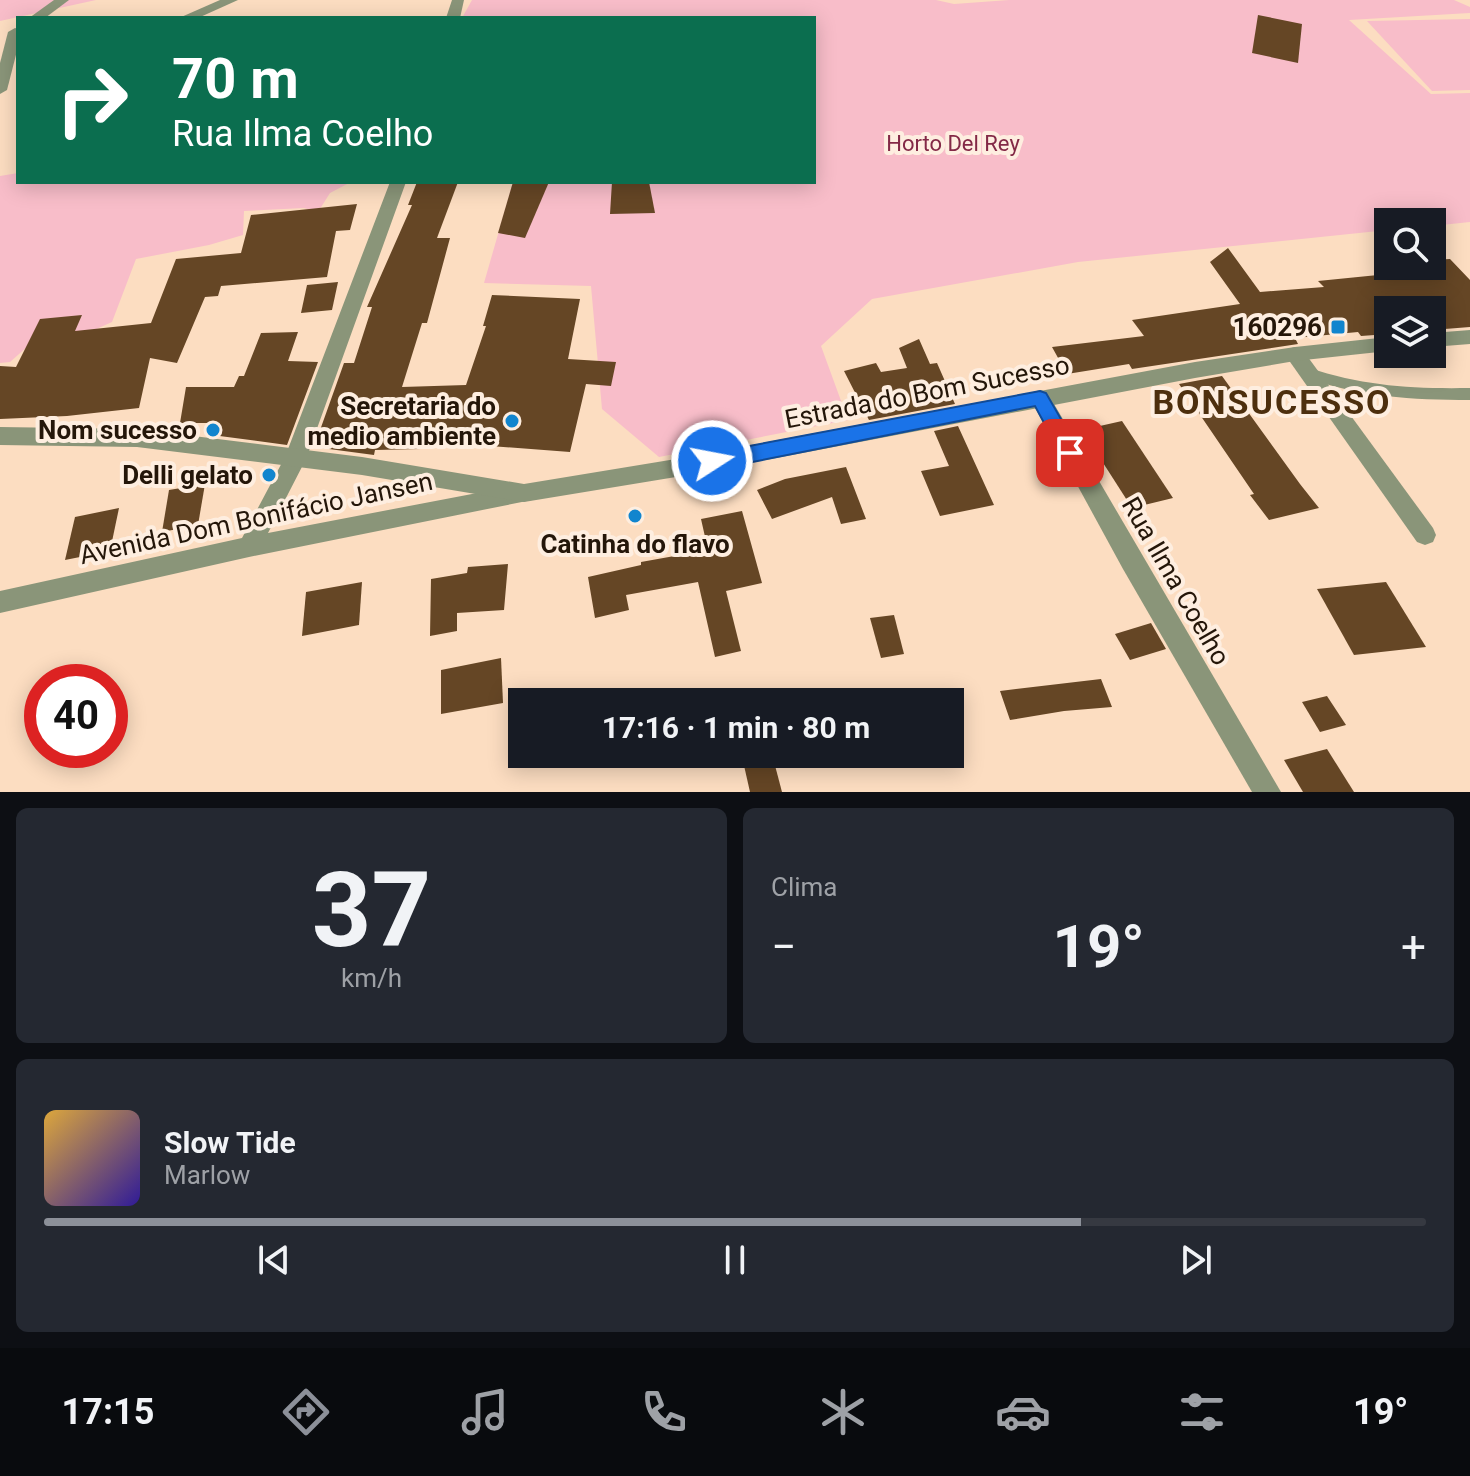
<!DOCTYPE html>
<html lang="pt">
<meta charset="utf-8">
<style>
body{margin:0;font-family:Roboto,sans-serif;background:#242831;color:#f1f3f6;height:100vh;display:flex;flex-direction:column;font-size:30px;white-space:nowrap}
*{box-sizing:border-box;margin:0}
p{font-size:26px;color:#9ea1a6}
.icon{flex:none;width:44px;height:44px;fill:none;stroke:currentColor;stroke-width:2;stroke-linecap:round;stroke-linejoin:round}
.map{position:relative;height:792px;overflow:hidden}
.drawer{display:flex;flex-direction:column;gap:16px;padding:16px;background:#0d0f14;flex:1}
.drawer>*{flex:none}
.top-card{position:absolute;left:16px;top:16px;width:800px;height:168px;border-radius:0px;box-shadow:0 4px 20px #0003;background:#0b6e4f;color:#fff;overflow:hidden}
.buttons{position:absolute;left:1374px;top:208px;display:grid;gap:16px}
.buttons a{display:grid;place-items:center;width:72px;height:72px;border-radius:0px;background:#171b24;box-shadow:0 4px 20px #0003;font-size:40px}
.speed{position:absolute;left:24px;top:664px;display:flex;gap:16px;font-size:40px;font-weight:700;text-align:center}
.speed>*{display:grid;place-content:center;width:104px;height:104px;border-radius:50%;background:#171b24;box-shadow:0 4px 20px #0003;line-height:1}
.speed .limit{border:12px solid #d22;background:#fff;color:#111}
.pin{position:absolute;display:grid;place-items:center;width:68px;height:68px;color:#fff;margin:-34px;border-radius:16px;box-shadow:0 4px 12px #0006}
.me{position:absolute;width:88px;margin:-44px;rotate:79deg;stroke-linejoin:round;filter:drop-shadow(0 0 6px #0008)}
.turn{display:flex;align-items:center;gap:28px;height:168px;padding:0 24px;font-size:36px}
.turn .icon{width:104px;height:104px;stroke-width:2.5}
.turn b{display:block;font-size:56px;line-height:68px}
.big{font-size:60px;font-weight:700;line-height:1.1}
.drawer .tile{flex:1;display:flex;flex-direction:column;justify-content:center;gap:12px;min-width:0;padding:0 28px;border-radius:12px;background:#242831}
.drawer .dial{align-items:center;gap:0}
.dial b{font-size:104px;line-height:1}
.song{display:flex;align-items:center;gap:24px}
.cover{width:96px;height:96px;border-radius:12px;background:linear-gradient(135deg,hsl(40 70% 55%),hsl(250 70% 35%))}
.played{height:8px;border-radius:4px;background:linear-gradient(90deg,#8c9099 75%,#363941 75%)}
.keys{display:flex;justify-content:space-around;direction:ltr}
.heat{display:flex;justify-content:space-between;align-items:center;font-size:44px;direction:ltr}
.drawer .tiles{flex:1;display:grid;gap:16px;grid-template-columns:1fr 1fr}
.tile:last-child{grid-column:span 2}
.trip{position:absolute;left:508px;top:688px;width:456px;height:80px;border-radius:0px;background:#171b24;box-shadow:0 4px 20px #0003;font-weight:700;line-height:80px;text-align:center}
.dock{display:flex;height:128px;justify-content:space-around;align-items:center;background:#090b0e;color:#9ea1a6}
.dock .icon{width:56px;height:56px}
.dock .on{color:#8c9099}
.dock b{font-size:36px;color:#f1f3f6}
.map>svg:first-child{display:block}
.green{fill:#f8bdc9}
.building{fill:#654625}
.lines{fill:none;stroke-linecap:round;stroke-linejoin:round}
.service{fill:#8a9579;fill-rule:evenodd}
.minor{fill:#8a9579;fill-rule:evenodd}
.tertiary{fill:#8a9579;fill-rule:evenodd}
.route{fill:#1a73e8;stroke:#114b97;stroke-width:2}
.poi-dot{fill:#1185ce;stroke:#feeee0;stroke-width:3}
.labels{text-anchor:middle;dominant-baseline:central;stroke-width:8;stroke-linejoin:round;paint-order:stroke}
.far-park-label{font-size:22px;fill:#832946;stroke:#feeee0}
.poi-label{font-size:26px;font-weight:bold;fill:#241609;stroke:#feeee0;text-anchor:end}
.street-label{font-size:26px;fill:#241609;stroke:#feeee0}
.district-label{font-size:34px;font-weight:bold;letter-spacing:2px;fill:#4d2f0e;stroke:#feeee0}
</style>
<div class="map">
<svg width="1470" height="792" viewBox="0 0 1470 792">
<rect width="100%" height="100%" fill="#fcddc1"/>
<!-- green -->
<g class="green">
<polygon points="0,0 96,0 0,21"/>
<polygon points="472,0 936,0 954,4 1009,0 1454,0 1470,7 1470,13 1349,20 1431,94 1470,93 1470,222 1432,226 1432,222 1388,222 1388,230 1078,262 872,299 821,346 848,420 659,457 602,409 591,286 484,283 513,182 814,182 814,18 462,18"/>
<polygon points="1470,19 1470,90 1432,91 1367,21"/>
<polygon points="18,173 18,182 351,182 330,193 318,212 304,208 244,211 243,235 209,245 136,259 112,322 83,335 36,339 10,362 0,363 0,176"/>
</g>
<!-- building -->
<g class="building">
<polygon points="1258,15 1302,24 1298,63 1252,53"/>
<polygon points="417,182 458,182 437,238 450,238 427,323 422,323 402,387 466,385 486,326 483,326 492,295 580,299 568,359 616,362 611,386 586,384 570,452 423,441 421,449 375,450 374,455 314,447 344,363 354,363 372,307 367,307 412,205 408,205"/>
<polygon points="513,182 549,182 525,238 498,233"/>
<polygon points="612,182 649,182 655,213 610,214"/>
<polygon points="357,204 350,230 336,231 327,277 221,286 218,296 205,297 177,363 150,358 139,408 67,416 0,419 0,366 16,367 40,319 82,315 75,331 151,323 176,259 241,253 251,215"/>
<polygon points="1228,248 1260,292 1324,287 1318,281 1388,274 1381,264 1432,266 1432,260 1450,259 1470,280 1470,327 1432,330 1432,310 1388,310 1388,334 1361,336 1358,332 1295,338 1298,344 1132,369 1129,364 1067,374 1052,347 1144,336 1132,320 1240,304 1210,262"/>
<polygon points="338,282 332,310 301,313 307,285"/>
<polygon points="298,332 288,361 318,362 287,445 212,435 218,423 180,423 186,387 234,387 239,376 244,376 261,333"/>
<polygon points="919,339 930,364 937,363 955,404 869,420 844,371 876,363 881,372 907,368 899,348"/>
<polygon points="1222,376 1300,484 1319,508 1269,520 1250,495 1254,494 1179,384"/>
<polygon points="1122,421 1173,498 1132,508 1082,430"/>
<polygon points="958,426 994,505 940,516 921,471 949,466 934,431"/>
<polygon points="846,467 866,519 841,524 832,497 772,519 757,490 785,479"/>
<polygon points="205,484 198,525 162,532 169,490"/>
<polygon points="119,508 110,551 65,560 75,517"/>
<polygon points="742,511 762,583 726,591 741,651 715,657 698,582 626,595 629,610 595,618 588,577 641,565 641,562 708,550 701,519"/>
<polygon points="508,564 504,610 457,613 457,631 430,636 431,579 467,573 468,567"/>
<polygon points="362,582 359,625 302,636 306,592"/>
<polygon points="1386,582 1426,647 1354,655 1317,589"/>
<polygon points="894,615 904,654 881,658 870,618"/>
<polygon points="1151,623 1166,649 1130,660 1115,634"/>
<polygon points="501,658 503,703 441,714 441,670"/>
<polygon points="1101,679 1112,707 1064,711 1010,720 1000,691"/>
<polygon points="1327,696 1346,725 1320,732 1302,702"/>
<polygon points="1327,749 1354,792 1303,792 1284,760"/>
<polygon points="772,754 782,792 750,792 743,761"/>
</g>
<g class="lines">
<!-- service -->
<path class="service" d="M1309 368C1364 386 1412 389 1470 388V400C1412 400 1359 397 1304 377L1302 373 1304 369Z"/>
<!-- minor -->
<g class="minor">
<polygon points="54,0 69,0 45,18 29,18"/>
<polygon points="220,0 238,0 198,18 179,18"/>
<polygon points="452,0 464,0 460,18 446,18"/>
<polygon points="15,28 18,29 18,47 7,90 0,94 0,63 8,32"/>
<polygon points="390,182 406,182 306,459 268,533 524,484 532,486 535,493 532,500 249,557 0,613 0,591 242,538 285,457"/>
<polygon points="1295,347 1302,349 1433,528 1436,535 1433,542 1425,545 1417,542 1288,359 1285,354 1288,349"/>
<polygon points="1040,390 1047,392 1281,792 1252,792 1123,569 1033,404 1030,398 1033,392"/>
</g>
<!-- tertiary -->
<g class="tertiary">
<polygon points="1470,330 1470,344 1432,347 1432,333"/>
<polygon points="1388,337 1388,351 1295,361 1195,378 682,476 524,502 362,475 137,447 0,445 0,427 137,429 362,457 524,484 682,458 1195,362 1295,347"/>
</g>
</g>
<!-- route -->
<polygon class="route" points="1040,391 1046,393 1077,447 1080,453 1077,458 1063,458 1035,406 712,470 705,467 702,461 705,456 712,453"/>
<!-- markers -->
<g class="poi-dot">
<rect x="1330" y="319" width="16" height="16" rx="4"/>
<circle cx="512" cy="421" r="8"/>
<circle cx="213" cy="430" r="8"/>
<circle cx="269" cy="475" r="8"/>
<circle cx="635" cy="516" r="8"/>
</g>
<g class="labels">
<!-- far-park labels -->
<g class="far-park-label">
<text x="953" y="143">Horto Del Rey</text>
</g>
<!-- poi labels -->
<g class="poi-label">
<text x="1322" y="327">160296</text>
<text x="496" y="406">Secretaria do<tspan x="496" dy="30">medio ambiente</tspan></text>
<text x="197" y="430">Nom sucesso</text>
<text x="253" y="475">Delli gelato</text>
<text x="635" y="544" text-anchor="middle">Catinha do flavo</text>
</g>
<!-- street labels -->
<g class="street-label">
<text transform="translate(927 392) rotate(-11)">Estrada do Bom Sucesso</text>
<text transform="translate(256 518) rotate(-12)">Avenida Dom Bonifácio Jansen</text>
<text transform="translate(1176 581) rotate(60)">Rua Ilma Coelho</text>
</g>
<!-- district labels -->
<g class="district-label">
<text x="1272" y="402">BONSUCESSO</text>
</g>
</g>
</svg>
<div class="buttons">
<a><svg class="icon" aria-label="search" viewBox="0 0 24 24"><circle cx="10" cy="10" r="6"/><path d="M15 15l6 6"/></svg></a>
<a><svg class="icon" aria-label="layers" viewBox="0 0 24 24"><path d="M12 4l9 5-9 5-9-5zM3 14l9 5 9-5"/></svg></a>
</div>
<div class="speed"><div class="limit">40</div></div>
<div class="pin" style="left:1070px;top:453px;background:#d93025"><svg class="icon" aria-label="arrive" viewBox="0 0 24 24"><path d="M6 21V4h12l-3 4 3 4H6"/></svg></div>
<svg class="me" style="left:712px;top:461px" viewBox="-20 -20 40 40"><circle r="17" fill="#1a73e8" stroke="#fff" stroke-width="3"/><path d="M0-11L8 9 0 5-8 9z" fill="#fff"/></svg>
<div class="trip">17:16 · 1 min · 80 m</div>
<div class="top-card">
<div class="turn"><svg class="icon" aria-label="right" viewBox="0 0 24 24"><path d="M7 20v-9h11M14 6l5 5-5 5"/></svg><div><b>70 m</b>Rua Ilma Coelho</div></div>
</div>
</div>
<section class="drawer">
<div class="tiles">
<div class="tile dial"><b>37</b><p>km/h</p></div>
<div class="tile"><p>Clima</p>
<div class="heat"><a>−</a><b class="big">19°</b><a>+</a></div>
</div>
<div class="tile">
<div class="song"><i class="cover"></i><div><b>Slow Tide</b><p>Marlow</p></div></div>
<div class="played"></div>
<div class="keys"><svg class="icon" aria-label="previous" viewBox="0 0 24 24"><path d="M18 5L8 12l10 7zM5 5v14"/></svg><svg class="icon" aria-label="pause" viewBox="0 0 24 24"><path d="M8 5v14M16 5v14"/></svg><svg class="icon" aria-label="next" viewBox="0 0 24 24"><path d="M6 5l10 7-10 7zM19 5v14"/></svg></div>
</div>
</div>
</section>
<nav class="dock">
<b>17:15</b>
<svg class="icon on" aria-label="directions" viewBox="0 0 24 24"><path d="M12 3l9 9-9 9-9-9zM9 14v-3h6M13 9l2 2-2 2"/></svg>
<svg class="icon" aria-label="music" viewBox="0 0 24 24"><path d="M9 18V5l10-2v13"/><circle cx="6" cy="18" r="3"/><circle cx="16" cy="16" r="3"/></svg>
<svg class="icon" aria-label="phone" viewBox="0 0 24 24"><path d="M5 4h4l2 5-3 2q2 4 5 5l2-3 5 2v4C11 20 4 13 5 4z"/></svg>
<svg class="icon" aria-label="climate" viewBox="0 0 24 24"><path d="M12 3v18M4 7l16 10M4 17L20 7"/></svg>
<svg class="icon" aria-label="car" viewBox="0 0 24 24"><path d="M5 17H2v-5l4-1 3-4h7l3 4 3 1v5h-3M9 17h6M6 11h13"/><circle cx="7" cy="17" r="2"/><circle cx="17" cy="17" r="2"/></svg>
<svg class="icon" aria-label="filters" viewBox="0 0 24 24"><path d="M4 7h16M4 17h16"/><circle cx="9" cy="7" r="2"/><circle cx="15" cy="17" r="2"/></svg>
<b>19°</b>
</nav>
